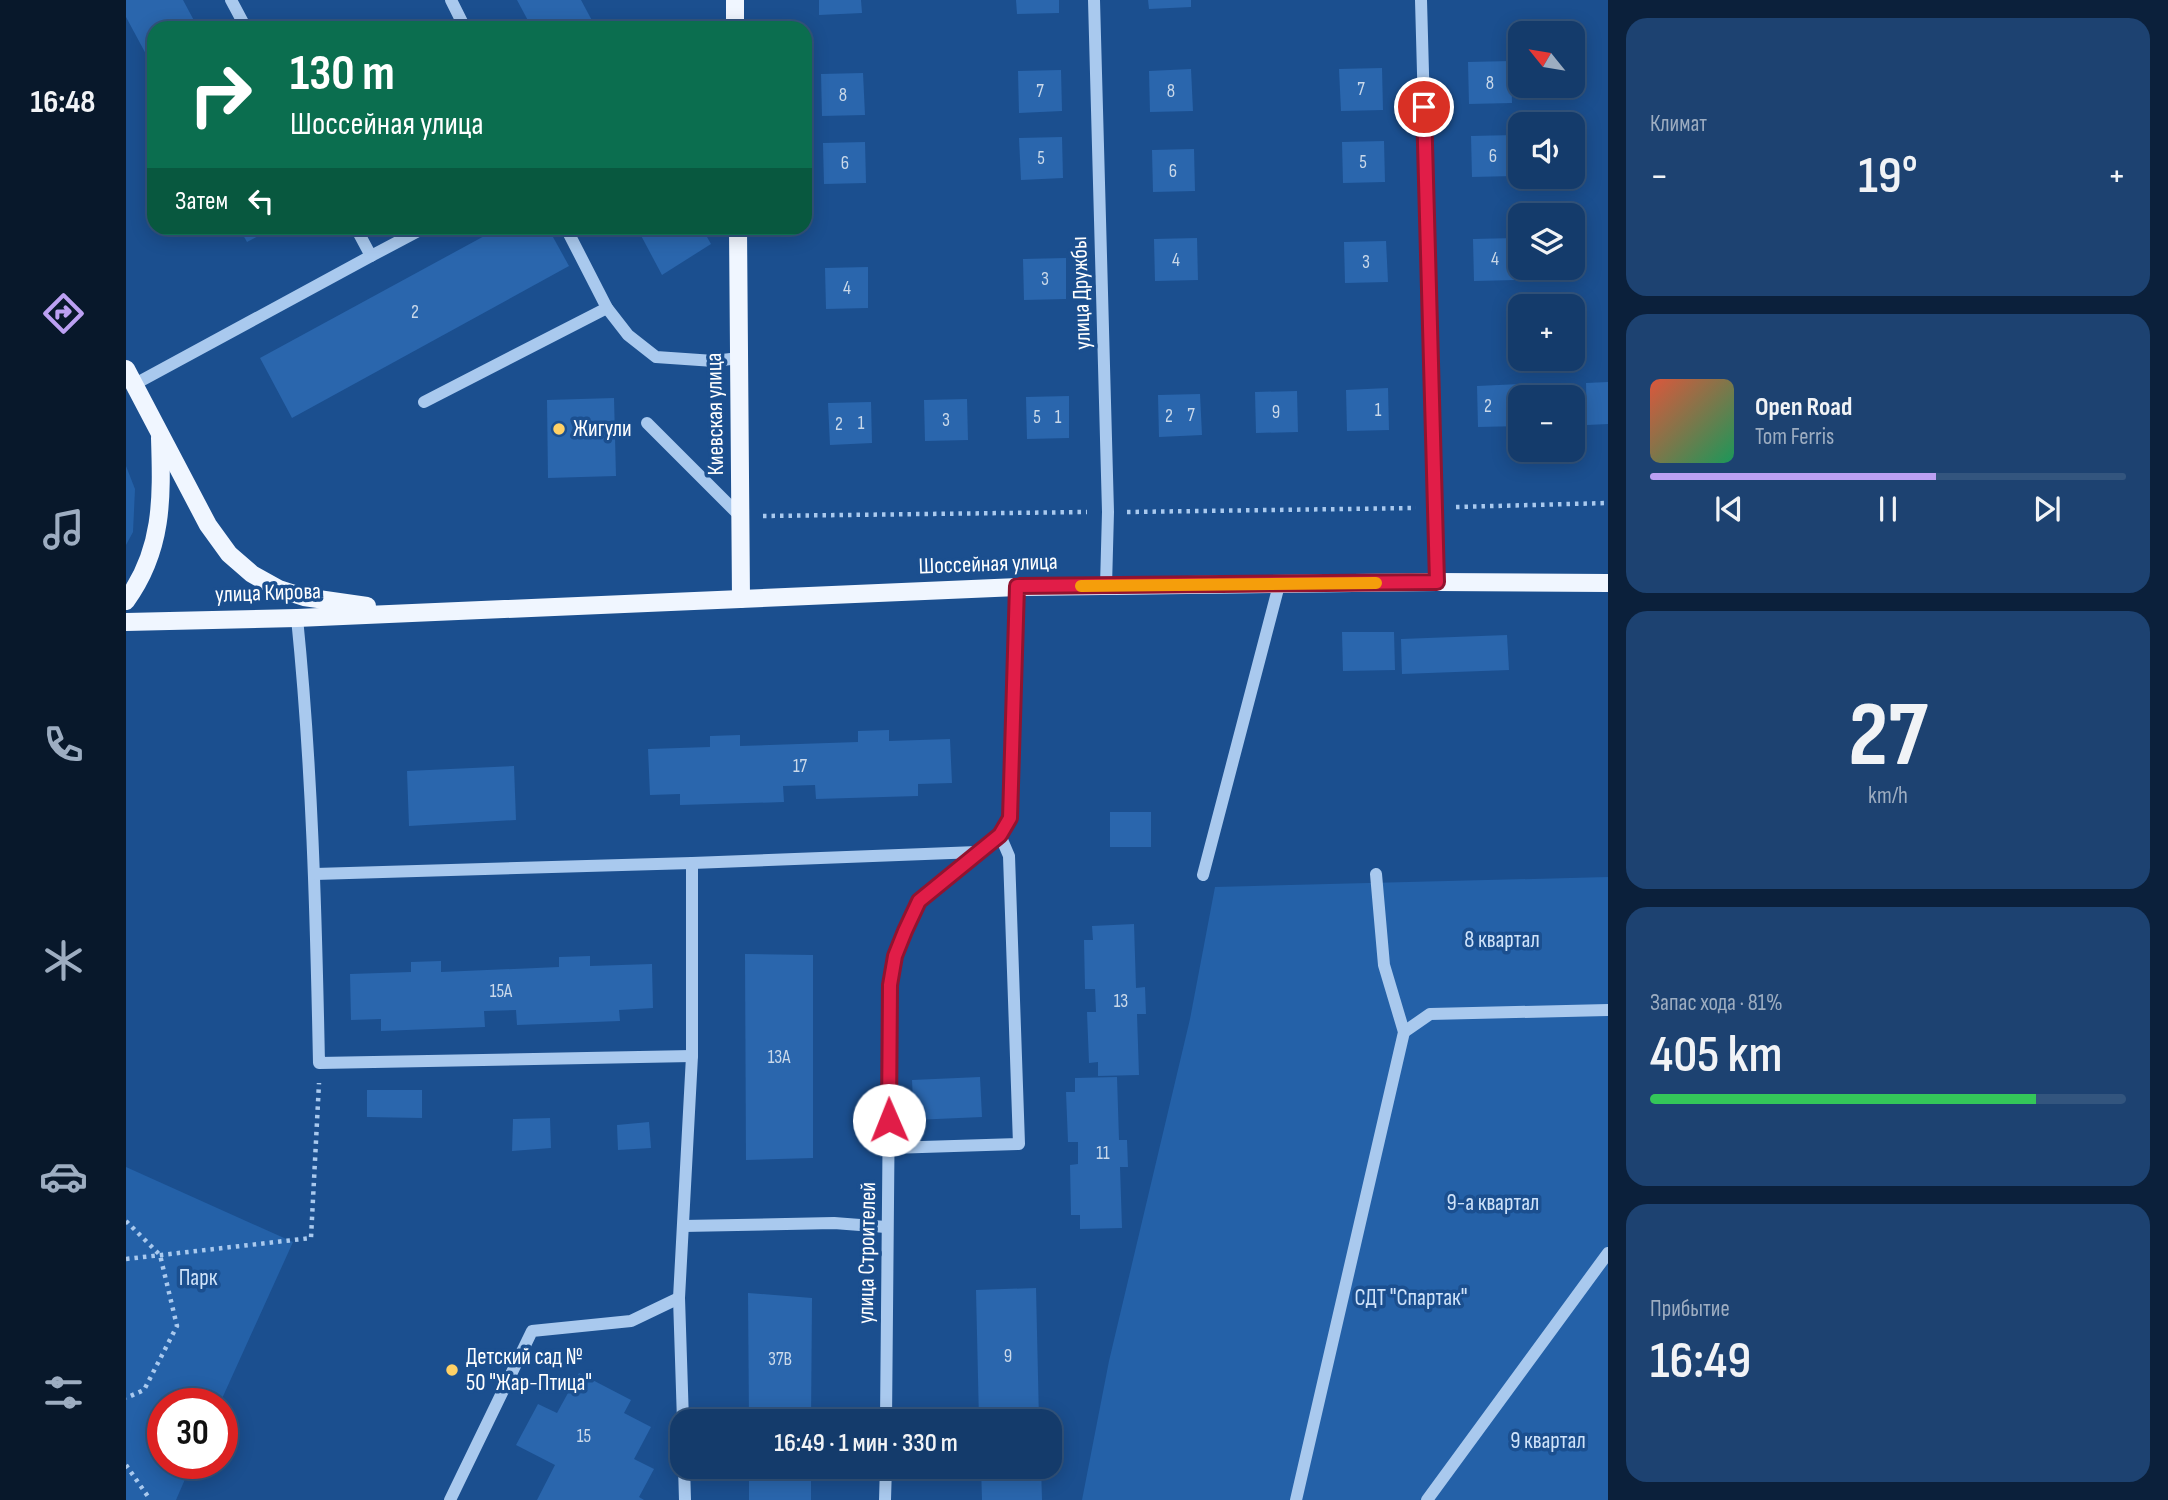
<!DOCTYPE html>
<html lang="ru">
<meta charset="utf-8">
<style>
body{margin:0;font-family:"Sofia Sans Condensed",sans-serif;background:#1d4271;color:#f1f3f6;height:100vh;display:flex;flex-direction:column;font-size:26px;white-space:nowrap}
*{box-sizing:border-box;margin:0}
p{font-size:23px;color:#9dadc1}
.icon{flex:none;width:38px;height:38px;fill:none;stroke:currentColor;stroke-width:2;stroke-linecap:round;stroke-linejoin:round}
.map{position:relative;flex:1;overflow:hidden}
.details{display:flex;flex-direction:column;gap:18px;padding:18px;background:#0b203b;width:560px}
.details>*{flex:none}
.guide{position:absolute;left:21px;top:21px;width:665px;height:214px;border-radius:21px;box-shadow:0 4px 18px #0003,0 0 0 2px #33557e;background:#0b6e4f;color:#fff;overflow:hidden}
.needle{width:46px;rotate:300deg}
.buttons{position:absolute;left:1382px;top:21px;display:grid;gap:14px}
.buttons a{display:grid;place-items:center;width:77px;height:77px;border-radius:14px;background:#143b6b;box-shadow:0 4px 18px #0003,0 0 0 2px #33557e;font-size:35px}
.speed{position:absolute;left:21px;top:1388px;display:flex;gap:14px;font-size:35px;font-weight:700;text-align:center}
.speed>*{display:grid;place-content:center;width:91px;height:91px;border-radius:50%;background:#143b6b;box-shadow:0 4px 18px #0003,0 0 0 2px #33557e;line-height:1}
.speed .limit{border:10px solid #d22;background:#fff;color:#111}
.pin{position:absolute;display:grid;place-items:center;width:60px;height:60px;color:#fff;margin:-30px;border:4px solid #fff;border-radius:50%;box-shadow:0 2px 7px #0007}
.me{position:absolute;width:77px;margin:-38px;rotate:359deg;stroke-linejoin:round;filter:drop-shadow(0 0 5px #0008)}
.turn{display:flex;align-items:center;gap:24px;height:147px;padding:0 28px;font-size:32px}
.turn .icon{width:91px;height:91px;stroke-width:2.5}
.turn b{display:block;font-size:49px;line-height:60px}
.then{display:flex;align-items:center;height:66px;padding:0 28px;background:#0003;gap:14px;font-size:26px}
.big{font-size:52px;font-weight:600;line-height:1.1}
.details .card{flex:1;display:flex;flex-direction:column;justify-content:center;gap:10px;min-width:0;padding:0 24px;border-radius:21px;background:#1d4271}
.details .dial{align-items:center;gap:0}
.dial b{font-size:91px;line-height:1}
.song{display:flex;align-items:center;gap:21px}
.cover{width:84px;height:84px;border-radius:10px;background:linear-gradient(135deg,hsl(10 70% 55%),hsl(150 70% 35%))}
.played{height:7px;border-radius:4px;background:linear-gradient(90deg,#bca0f2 60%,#33557e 60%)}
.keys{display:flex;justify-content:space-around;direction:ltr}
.heat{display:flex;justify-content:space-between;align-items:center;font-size:38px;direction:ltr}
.charge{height:10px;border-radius:5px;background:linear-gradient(90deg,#34c759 81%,#33557e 0)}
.trip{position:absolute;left:544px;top:1409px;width:392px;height:70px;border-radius:21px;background:#143b6b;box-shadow:0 4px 18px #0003,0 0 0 2px #33557e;font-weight:600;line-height:70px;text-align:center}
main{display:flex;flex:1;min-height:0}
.tabs{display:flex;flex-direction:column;width:126px;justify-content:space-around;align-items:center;background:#08182b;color:#9dadc1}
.tabs .icon{width:49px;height:49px}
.tabs .active{color:#bca0f2}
.tabs b{font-size:32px;color:#f1f3f6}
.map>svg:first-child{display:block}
.green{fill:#2461a8}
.building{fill:#2a66ad}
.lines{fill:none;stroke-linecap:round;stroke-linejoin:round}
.path{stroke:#a9c9ee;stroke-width:4.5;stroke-dasharray:3.5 5;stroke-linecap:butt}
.minor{stroke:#a9c9ee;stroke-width:12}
.major{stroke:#f0f6ff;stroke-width:18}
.route-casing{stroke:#92132f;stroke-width:18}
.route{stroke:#e11d48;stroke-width:12}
.slow{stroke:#f59e0b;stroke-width:12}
.poi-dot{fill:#ffd166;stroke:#1b4f8f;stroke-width:2.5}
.labels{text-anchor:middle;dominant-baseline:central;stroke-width:7;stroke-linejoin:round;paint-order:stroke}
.number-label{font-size:19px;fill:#cad9ea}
.street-label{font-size:23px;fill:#fff;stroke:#1b4f8f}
.poi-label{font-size:23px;fill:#fff;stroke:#1b4f8f;text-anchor:start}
.park-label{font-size:23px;fill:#cfe3fa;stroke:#1b4f8f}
</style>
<main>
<nav class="tabs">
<b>16:48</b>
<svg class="icon active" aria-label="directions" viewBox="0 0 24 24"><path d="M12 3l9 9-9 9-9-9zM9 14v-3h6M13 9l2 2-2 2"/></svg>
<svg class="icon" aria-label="music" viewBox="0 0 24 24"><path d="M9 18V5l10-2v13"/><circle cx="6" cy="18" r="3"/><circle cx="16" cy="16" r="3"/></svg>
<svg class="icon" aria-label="phone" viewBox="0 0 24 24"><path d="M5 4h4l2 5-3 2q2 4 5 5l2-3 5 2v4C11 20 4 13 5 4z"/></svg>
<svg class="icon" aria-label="climate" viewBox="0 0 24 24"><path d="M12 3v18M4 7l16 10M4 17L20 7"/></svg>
<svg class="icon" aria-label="car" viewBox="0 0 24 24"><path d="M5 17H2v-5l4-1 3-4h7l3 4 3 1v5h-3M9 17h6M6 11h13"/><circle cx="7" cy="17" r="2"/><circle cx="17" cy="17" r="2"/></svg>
<svg class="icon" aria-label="filters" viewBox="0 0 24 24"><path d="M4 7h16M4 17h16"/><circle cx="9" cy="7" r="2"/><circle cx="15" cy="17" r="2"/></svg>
</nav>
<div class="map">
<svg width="1482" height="1500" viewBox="0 0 1482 1500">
<rect width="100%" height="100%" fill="#1b4f8f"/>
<!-- green -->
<g class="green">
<polygon points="0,466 9,489 7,532 0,545"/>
<polygon points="1482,877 1482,1500 956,1500 983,1361 1064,1019 1089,887"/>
<polygon points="0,1167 167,1242 94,1403 37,1404 37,1463 66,1463 50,1500 0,1500"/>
</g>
<!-- building -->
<g class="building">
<polygon points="0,0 57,0 72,28 28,28 28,69 0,17"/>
<polygon points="391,0 455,0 470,28 406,28"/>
<polygon points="693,0 735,0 736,13 693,15"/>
<polygon points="890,0 933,0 933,13 891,14"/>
<polygon points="1022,0 1065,0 1065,7 1023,9"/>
<polygon points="1385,61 1386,103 1343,104 1342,62"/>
<polygon points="1256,68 1257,110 1215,111 1213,69"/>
<polygon points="1065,69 1067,111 1024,112 1023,71"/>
<polygon points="935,70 936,111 893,113 892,71"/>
<polygon points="737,73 739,115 696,116 695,74"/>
<polygon points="1388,135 1388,176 1346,177 1345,136"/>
<polygon points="936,137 937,178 895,180 893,138"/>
<polygon points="1258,141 1259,182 1217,183 1216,142"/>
<polygon points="739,142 740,183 698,184 697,143"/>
<polygon points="1068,149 1069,191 1027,192 1026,150"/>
<polygon points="113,228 148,228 121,242"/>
<polygon points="373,228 422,228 443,266 166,418 134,358"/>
<polygon points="511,228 576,228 585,244 536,275"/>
<polygon points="1071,238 1072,280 1029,281 1028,239"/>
<polygon points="1389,238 1390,280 1348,281 1347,239"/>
<polygon points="1260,241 1262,282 1219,283 1218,242"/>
<polygon points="940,258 940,299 898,300 897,259"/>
<polygon points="742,267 742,308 700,309 699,268"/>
<polygon points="1482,382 1482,424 1461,425 1460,383"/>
<polygon points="1394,384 1395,426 1352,427 1351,386"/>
<polygon points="1262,388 1263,430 1221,431 1220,390"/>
<polygon points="1171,391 1172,432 1130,433 1129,392"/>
<polygon points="1074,394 1076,435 1033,437 1032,395"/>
<polygon points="943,396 943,438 901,439 900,397"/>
<polygon points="488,398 490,476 422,478 421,400"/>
<polygon points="841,399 842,440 799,441 798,400"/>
<polygon points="745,402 746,443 704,445 702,403"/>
<polygon points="1216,632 1268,632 1269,670 1217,671"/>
<polygon points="1381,635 1383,670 1276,674 1275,639"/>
<polygon points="763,730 763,741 824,739 826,783 792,784 792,796 690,799 689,785 657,786 658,802 554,805 554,794 524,795 522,749 584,747 584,736 614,735 614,746 732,742 732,731"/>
<polygon points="388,766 390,820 283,826 281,771"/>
<rect x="984" y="812" width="41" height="35"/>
<polygon points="1008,924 1010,988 1019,987 1020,1014 1011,1014 1013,1075 972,1076 972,1062 963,1063 961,1012 970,1012 969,989 959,989 958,940 967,940 966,926"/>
<polygon points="619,954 687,955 687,1158 620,1160"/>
<polygon points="464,956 464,966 526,964 527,1008 493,1010 494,1021 391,1025 390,1010 358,1011 359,1027 255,1031 255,1019 225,1020 224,974 285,972 285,962 315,961 315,972 433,967 433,957"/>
<polygon points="854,1077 856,1117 788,1120 786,1080"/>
<polygon points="991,1077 993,1140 1001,1140 1002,1167 994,1167 996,1228 954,1229 954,1215 945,1215 944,1165 952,1164 952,1142 942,1142 940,1092 949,1092 949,1078"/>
<polygon points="241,1090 296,1090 296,1118 241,1117"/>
<polygon points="424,1118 425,1148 386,1151 387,1119"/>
<polygon points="523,1122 525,1148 492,1150 491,1125"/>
<polygon points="910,1288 913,1421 853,1421 850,1290"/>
<polygon points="622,1293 686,1298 685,1421 623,1421"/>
<polygon points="453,1373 505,1400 498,1413 525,1427 508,1459 528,1469 513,1497 518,1500 411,1500 429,1465 390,1445 412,1404 431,1413"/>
<rect x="623" y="1466" width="62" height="34"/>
<polygon points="855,1466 915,1466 916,1500 856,1500"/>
</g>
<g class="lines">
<!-- path -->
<g class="path">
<polyline points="1330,507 1482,503"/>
<polyline points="1001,512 1290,508"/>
<polyline points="637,516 961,512"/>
<polyline points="0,1221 34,1255 51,1326 18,1390 0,1398"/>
<polyline points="0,1259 185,1238 193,1083"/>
<polyline points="0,1465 23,1498"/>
</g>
<!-- minor -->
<g class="minor">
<polyline points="105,0 120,28"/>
<polyline points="325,0 339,28"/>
<polyline points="968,0 982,512 980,586"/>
<polyline points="1295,0 1311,582"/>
<polyline points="230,228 245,256 298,228"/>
<polyline points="440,228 481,308 502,335 530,357 588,361 613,358"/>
<polyline points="9,384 245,256"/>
<polyline points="298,402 481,308"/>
<polyline points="521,423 615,517"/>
<path d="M171 618C186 766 190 914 193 1063L566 1056"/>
<polyline points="189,874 566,863 851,852"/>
<polyline points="1077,875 1153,585"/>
<polyline points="1278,1032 1304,1014 1482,1010"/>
<polyline points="764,1148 893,1144 883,856 874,835"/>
<polyline points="557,1226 708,1223 760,1227"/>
<polyline points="557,1421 553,1298 566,1056 566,863"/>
<polyline points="760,1421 764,985 769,956 793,901 874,835 884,818 892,587"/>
<polyline points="558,1466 559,1500"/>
<polyline points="324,1500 406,1331 505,1321 553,1298"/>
<polyline points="759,1500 760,1466"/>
<polyline points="1170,1500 1278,1032 1258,965 1250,874"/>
<polyline points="1301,1500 1482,1253"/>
</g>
<!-- major -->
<g class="major">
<polyline points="609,0 609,28"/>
<polyline points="612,228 615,599"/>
<polyline points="0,369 82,525 103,554 126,574 153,589 178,597 241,606"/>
<path d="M0 601C37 550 36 499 34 438"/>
<polyline points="0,622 171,618 892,587 1311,582 1482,583"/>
</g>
</g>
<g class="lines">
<!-- route casing -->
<g class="route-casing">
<polyline id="route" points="763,1120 764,985 769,956 779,931 793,901 874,835 884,818 891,586 1311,582 1298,107"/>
</g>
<!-- route -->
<use href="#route" class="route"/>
<!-- slow -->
<polyline class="slow" points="955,586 1250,583"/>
</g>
<!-- markers -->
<g class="poi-dot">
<circle cx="433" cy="429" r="7"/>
<circle cx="326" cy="1370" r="7"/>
</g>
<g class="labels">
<!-- number labels -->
<g class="number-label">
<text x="1364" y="83">8</text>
<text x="1235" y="89">7</text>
<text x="914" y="91">7</text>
<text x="1045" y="91">8</text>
<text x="717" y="95">8</text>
<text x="1367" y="156">6</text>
<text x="915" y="158">5</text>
<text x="1237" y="162">5</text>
<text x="719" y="163">6</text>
<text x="1047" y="171">6</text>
<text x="1369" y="259">4</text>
<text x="1050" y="260">4</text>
<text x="1240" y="262">3</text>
<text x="919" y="279">3</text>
<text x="721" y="288">4</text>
<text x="289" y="312">2</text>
<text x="1362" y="406">2</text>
<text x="1252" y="410">1</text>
<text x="1150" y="412">9</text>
<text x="1065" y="415">7</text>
<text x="1043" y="416">2</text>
<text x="911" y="417">5</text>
<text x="932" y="417">1</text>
<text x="820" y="420">3</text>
<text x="735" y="423">1</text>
<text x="713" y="424">2</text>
<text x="674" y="766">17</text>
<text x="375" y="991">15А</text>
<text x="995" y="1001">13</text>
<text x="653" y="1057">13А</text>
<text x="977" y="1153">11</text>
<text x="882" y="1356">9</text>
<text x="654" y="1359">37В</text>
<text x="458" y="1436">15</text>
</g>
<!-- street labels -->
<g class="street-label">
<text transform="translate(955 293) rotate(-92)">улица Дружбы</text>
<text transform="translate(589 414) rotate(-91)">Киевская улица</text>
<text transform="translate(862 564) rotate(-2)">Шоссейная улица</text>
<text transform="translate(142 593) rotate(-2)">улица Кирова</text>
<text transform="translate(741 1253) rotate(-89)">улица Строителей</text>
</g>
<!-- poi labels -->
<g class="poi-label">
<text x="447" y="429">Жигули</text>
<text x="340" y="1357">Детский сад №<tspan x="340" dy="26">50 "Жар-Птица"</tspan></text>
</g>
<!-- park labels -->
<g class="park-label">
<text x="1376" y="940">8 квартал</text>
<text x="1367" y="1203">9-а квартал</text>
<text x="72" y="1278">Парк</text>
<text x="1285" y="1298">СДТ "Спартак"</text>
<text x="1422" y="1441">9 квартал</text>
</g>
</g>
</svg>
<div class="buttons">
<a><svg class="needle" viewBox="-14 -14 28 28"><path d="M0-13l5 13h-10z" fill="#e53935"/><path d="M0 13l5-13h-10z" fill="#9dadc1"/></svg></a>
<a><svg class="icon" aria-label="sound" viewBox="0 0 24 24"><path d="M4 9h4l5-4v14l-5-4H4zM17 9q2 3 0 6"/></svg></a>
<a><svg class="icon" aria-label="layers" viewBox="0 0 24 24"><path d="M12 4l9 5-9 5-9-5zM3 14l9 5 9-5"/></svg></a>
<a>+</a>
<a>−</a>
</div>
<div class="speed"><div class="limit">30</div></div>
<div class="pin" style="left:1298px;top:107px;background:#d93025"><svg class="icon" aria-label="arrive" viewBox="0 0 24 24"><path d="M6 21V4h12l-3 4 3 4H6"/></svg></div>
<svg class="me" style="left:763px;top:1120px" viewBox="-20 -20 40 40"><circle r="19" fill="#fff"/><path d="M0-13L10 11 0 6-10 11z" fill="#e11d48"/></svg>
<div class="trip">16:49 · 1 мин · 330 m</div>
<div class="guide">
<div class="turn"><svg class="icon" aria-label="right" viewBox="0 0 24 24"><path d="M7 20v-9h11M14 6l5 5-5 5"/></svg><div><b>130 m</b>Шоссейная улица</div></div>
<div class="then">Затем<svg class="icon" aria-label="left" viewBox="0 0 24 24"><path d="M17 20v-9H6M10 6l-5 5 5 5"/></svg></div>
</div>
</div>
<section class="details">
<div class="card"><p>Климат</p>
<div class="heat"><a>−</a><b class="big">19°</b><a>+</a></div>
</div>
<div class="card">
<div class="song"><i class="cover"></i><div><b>Open Road</b><p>Tom Ferris</p></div></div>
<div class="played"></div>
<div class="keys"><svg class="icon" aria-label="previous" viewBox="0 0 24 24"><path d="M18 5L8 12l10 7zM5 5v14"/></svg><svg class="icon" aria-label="pause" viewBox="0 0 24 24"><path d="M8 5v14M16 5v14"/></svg><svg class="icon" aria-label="next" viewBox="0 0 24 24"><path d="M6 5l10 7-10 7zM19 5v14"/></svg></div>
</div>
<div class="card dial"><b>27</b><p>km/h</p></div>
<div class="card"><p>Запас хода · 81%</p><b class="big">405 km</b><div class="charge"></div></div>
<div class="card"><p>Прибытие</p><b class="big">16:49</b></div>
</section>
</main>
